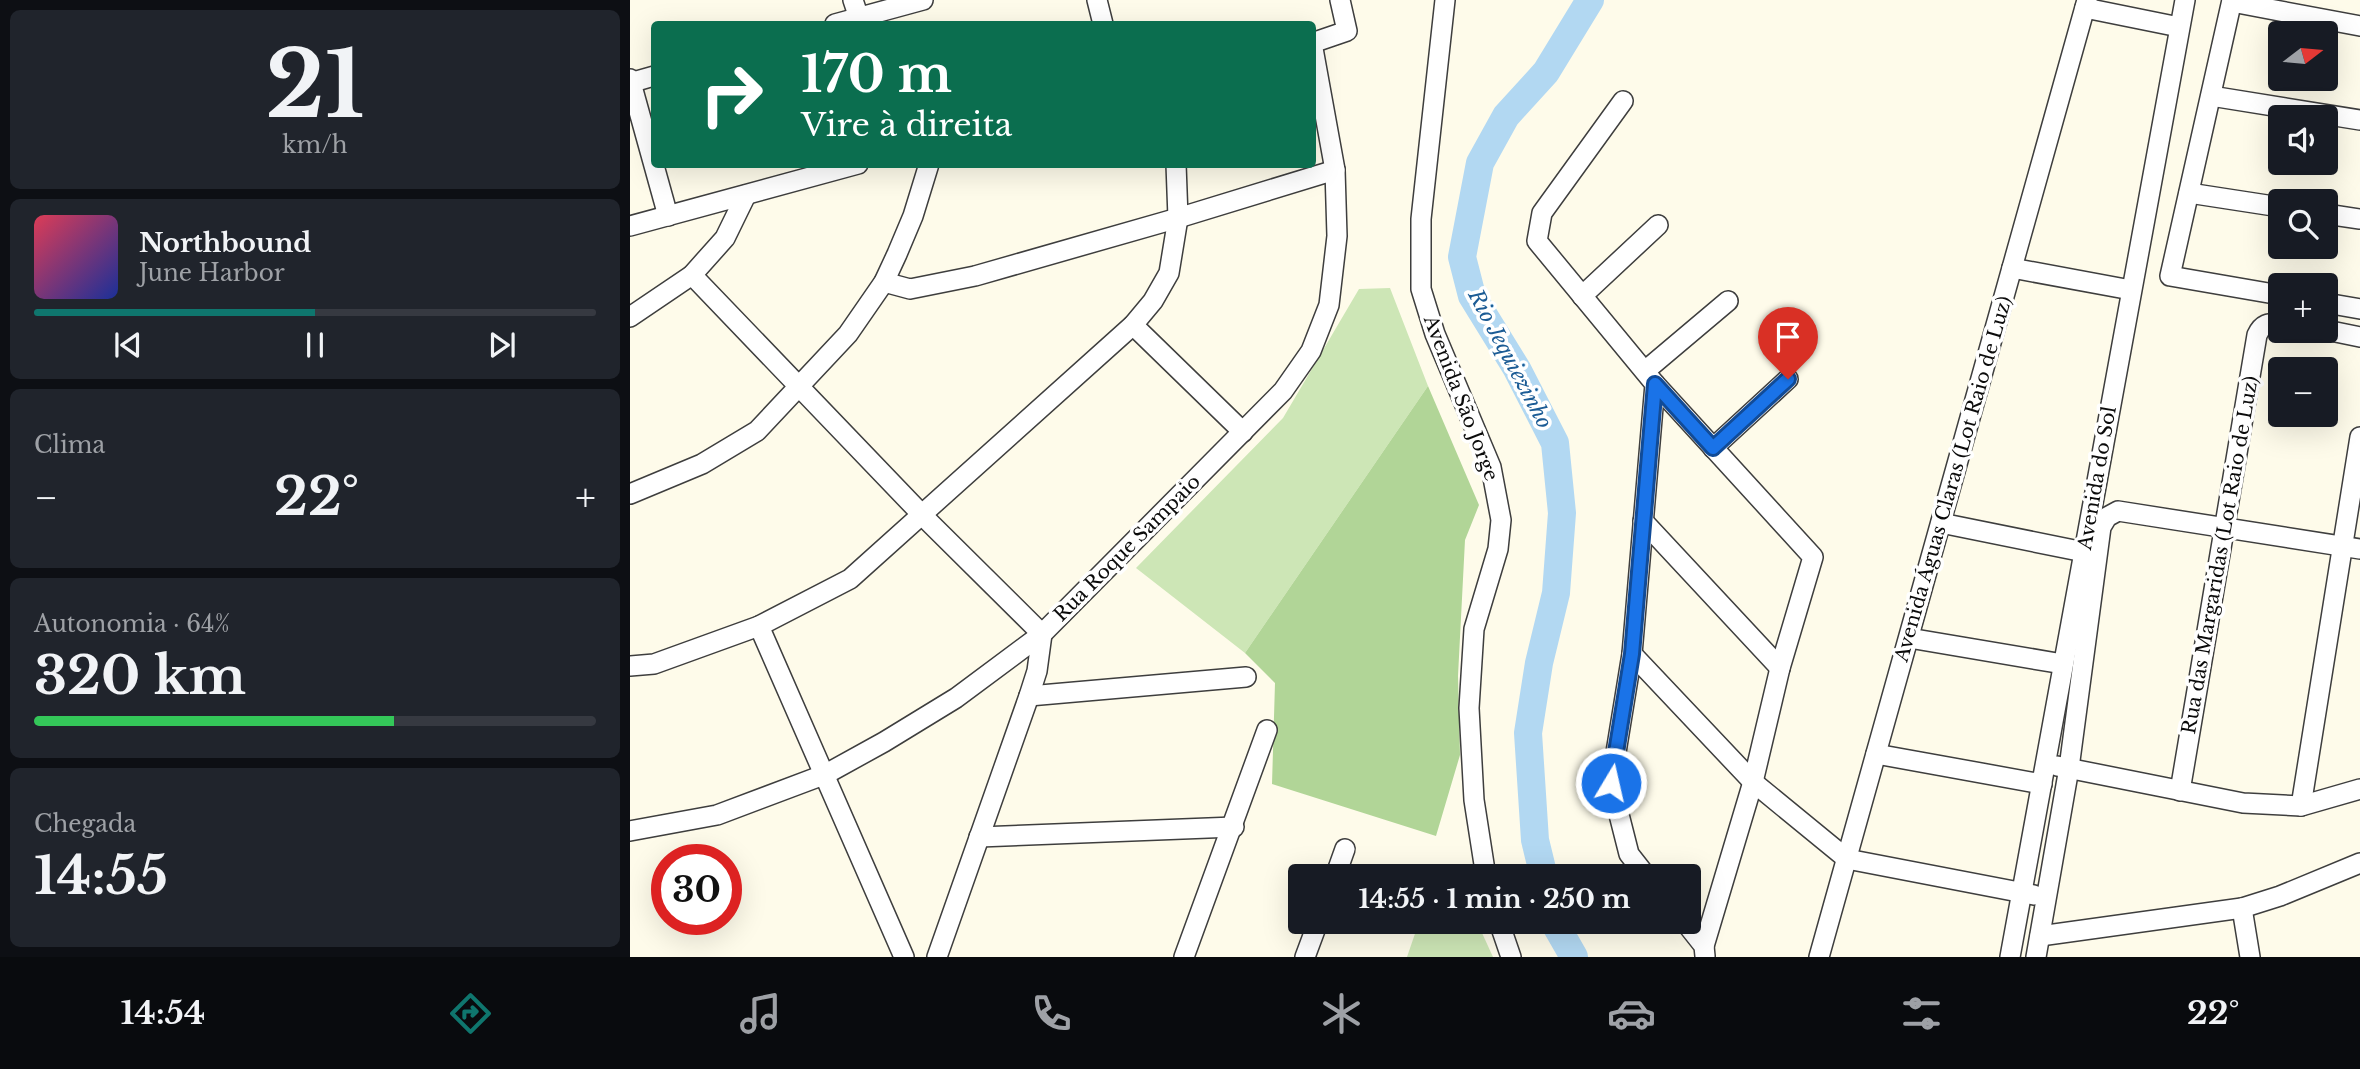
<!DOCTYPE html>
<html lang="pt">
<meta charset="utf-8">
<style>
body{margin:0;font-family:"Libre Baskerville",serif;background:#20242c;color:#f1f3f6;height:100vh;display:flex;flex-direction:column;font-size:26px;white-space:nowrap}
*{box-sizing:border-box;margin:0}
p{font-size:23px;color:#9ea1a6}
.icon{flex:none;width:38px;height:38px;fill:none;stroke:currentColor;stroke-width:2;stroke-linecap:round;stroke-linejoin:round}
.map{position:relative;flex:1;overflow:hidden}
.side{display:flex;flex-direction:column;gap:10px;padding:10px;background:#0d0f14;width:630px}
.side>*{flex:none}
.guide{position:absolute;left:21px;top:21px;width:665px;height:147px;border-radius:7px;box-shadow:0 7px 28px #0002;background:#0b6e4f;color:#fff;overflow:hidden}
.needle{width:46px;rotate:74deg}
.buttons{position:absolute;left:1638px;top:21px;display:grid;gap:14px}
.buttons a{display:grid;place-items:center;width:70px;height:70px;border-radius:7px;background:#171b24;box-shadow:0 7px 28px #0002;font-size:35px}
.speed{position:absolute;left:21px;top:844px;display:flex;gap:14px;font-size:35px;font-weight:700;text-align:center}
.speed>*{display:grid;place-content:center;width:91px;height:91px;border-radius:50%;background:#171b24;box-shadow:0 7px 28px #0002;line-height:1}
.speed .limit{border:10px solid #d22;background:#fff;color:#111}
.pin{position:absolute;display:grid;place-items:center;width:60px;height:60px;color:#fff;margin:-72px -30px;border-radius:50% 50% 50% 0;rotate:-45deg;box-shadow:0 0 7px #0007}
.pin .icon{rotate:45deg}
.me{position:absolute;width:77px;margin:-38px;rotate:9deg;stroke-linejoin:round;filter:drop-shadow(0 0 5px #0008)}
.turn{display:flex;align-items:center;gap:24px;height:147px;padding:0 35px;font-size:32px}
.turn .icon{width:91px;height:91px;stroke-width:2.5}
.turn b{display:block;font-size:49px;line-height:60px}
.big{font-size:52px;font-weight:700;line-height:1.1}
.side .card{flex:1;display:flex;flex-direction:column;justify-content:center;gap:10px;min-width:0;padding:0 24px;border-radius:10px;background:#20242c}
.side .dial{align-items:center;gap:0}
.dial b{font-size:91px;line-height:1}
.song{display:flex;align-items:center;gap:21px}
.cover{width:84px;height:84px;border-radius:10px;background:linear-gradient(135deg,hsl(350 70% 55%),hsl(230 70% 35%))}
.played{height:7px;border-radius:4px;background:linear-gradient(90deg,#0f766e 50%,#363941 50%)}
.keys{display:flex;justify-content:space-around;direction:ltr}
.heat{display:flex;justify-content:space-between;align-items:center;font-size:38px;direction:ltr}
.charge{height:10px;border-radius:5px;background:linear-gradient(90deg,#34c759 64%,#363941 0)}
.trip{position:absolute;left:658px;top:864px;width:413px;height:70px;border-radius:7px;background:#171b24;box-shadow:0 7px 28px #0002;font-weight:700;line-height:70px;text-align:center}
.tab-bar{display:flex;height:112px;justify-content:space-around;align-items:center;background:#090b0e;color:#9ea1a6}
.tab-bar .icon{width:49px;height:49px}
.tab-bar .selected{color:#0f766e}
.tab-bar b{font-size:32px;color:#f1f3f6}
main{display:flex;flex:1;min-height:0}
.map>svg:first-child{display:block}
.green{fill:#cde6b6}
.forest{fill:#b1d597}
.lines{fill:none;stroke-linecap:round;stroke-linejoin:round}
.river{stroke:#b2d8f2;stroke-width:28}
.street-casing{stroke:#3e3e3e;stroke-width:22}
.street{stroke:#fff;stroke-width:19}
.route-casing{stroke:#114b97;stroke-width:18}
.route{stroke:#1a73e8;stroke-width:12}
.labels{text-anchor:middle;dominant-baseline:central;stroke-width:7;stroke-linejoin:round;paint-order:stroke}
.street-label{font-size:19px;fill:#0b0b0b;stroke:#fff}
.water-label{font-size:21px;font-style:italic;fill:#1c5c95;stroke:#fff}
</style>
<main>
<section class="side">
<div class="card dial"><b>21</b><p>km/h</p></div>
<div class="card">
<div class="song"><i class="cover"></i><div><b>Northbound</b><p>June Harbor</p></div></div>
<div class="played"></div>
<div class="keys"><svg class="icon" aria-label="previous" viewBox="0 0 24 24"><path d="M18 5L8 12l10 7zM5 5v14"/></svg><svg class="icon" aria-label="pause" viewBox="0 0 24 24"><path d="M8 5v14M16 5v14"/></svg><svg class="icon" aria-label="next" viewBox="0 0 24 24"><path d="M6 5l10 7-10 7zM19 5v14"/></svg></div>
</div>
<div class="card"><p>Clima</p>
<div class="heat"><a>−</a><b class="big">22°</b><a>+</a></div>
</div>
<div class="card"><p>Autonomia · 64%</p><b class="big">320 km</b><div class="charge"></div></div>
<div class="card"><p>Chegada</p><b class="big">14:55</b></div>
</section>
<div class="map">
<svg width="1730" height="957" viewBox="0 0 1730 957">
<rect width="100%" height="100%" fill="#fefbea"/>
<!-- green -->
<g class="green">
<polygon points="760,288 798,386 615,653 506,568 653,418 729,289"/>
<polygon points="789,922 847,922 863,957 777,957"/>
</g>
<!-- forest -->
<polygon class="forest" points="798,386 849,505 835,540 828,676 830,755 806,836 642,784 645,683 615,653"/>
<g class="lines">
<!-- river -->
<g class="river">
<polyline points="914,877 905,840 898,733 909,663 926,593 932,513 925,443 887,369 842,296 832,257 850,163 876,116 916,72 960,0"/>
<polyline points="924,922 944,957"/>
</g>
<!-- street casing -->
<g class="street-casing">
<g id="street">
<polyline points="223,0 231,24"/>
<polyline points="467,0 473,24"/>
<polyline points="815,0 791,219 791,289 805,334 861,467 871,520 868,549 844,629 839,708 844,800 856,877"/>
<polyline points="1602,0 1540,276 1650,295"/>
<polyline points="1602,2 1730,26"/>
<polyline points="1455,8 1549,27"/>
<polyline points="205,24 293,0"/>
<polyline points="682,43 717,31 710,0"/>
<polyline points="0,79 38,216"/>
<polyline points="0,83 24,76"/>
<polyline points="1581,96 1730,120"/>
<polyline points="993,101 912,213 907,241 1025,384 1002,654 981,783 999,854 1017,877"/>
<polyline points="1559,193 1650,207"/>
<polyline points="1696,214 1730,219"/>
<polyline points="0,226 228,164"/>
<polyline points="1382,268 1501,290"/>
<polyline points="62,275 299,522 412,634"/>
<polyline points="254,282 280,289 345,276 548,218 705,170"/>
<polyline points="952,296 1028,225"/>
<polyline points="1696,303 1730,309"/>
<polyline points="0,317 62,275 95,238 116,195"/>
<polyline points="503,325 613,432"/>
<polyline points="1696,330 1730,337"/>
<polyline points="1015,371 1098,301"/>
<polyline points="1025,384 1183,557 1150,668 1123,782 1074,946"/>
<polyline points="1083,448 1158,379"/>
<polyline points="0,494 72,464 127,431 218,334 254,282 267,254 283,216 299,164"/>
<polyline points="1013,521 1150,668"/>
<polyline points="1311,523 1464,554"/>
<polyline points="129,626 274,957"/>
<polyline points="1279,638 1433,664"/>
<polyline points="1002,654 1123,782 1217,859 1404,895"/>
<polyline points="0,666 24,664 129,626 220,579 503,325 523,301 539,273 548,218 546,164"/>
<polyline points="399,696 616,677"/>
<polyline points="1246,754 1412,784"/>
<polyline points="1427,766 1613,803 1671,806 1730,789"/>
<path d="M1550 791 1627 335C1632 324 1638 323 1650 323"/>
<polyline points="1671,806 1730,437"/>
<polyline points="0,831 87,815 196,774 254,742 326,698 412,634 653,391 681,351 699,305 707,236 705,170 682,43"/>
<polyline points="349,837 604,827"/>
<polyline points="705,877 715,849"/>
<polyline points="1612,908 1620,957"/>
<polyline points="869,922 881,957"/>
<polyline points="1055,922 1074,946 1075,956"/>
<polyline points="1410,936 1612,908 1650,896 1730,863"/>
<polyline points="307,957 399,696 407,671 412,634"/>
<polyline points="554,957 637,730"/>
<polyline points="675,957 688,922"/>
<polyline points="1189,957 1457,0"/>
<polyline points="1380,957 1555,0"/>
<polyline points="1406,957 1439,768 1471,527 1477,517 1488,511 1730,549"/>
</g>
</g>
<!-- street -->
<use href="#street" class="street"/>
</g>
<g class="lines">
<!-- route casing -->
<g class="route-casing">
<polyline id="route" points="981,783 1002,654 1025,384 1083,448 1158,379"/>
</g>
<!-- route -->
<use href="#route" class="route"/>
</g>
<g class="labels">
<!-- street labels -->
<g class="street-label">
<text transform="translate(831 398) rotate(69)">Avenida São Jorge</text>
<text transform="translate(1467 478) rotate(-80)">Avenida do Sol</text>
<text transform="translate(1323 479) rotate(-74)">Avenida Águas Claras (Lot Raio de Luz)</text>
<text transform="translate(497 548) rotate(-45)">Rua Roque Sampaio</text>
<text transform="translate(1590 555) rotate(-80)">Rua das Margaridas (Lot Raio de Luz)</text>
</g>
<!-- water labels -->
<g class="water-label">
<text transform="translate(880 359) rotate(62)">Rio Jequiezinho</text>
</g>
</g>
</svg>
<div class="buttons">
<a><svg class="needle" viewBox="-14 -14 28 28"><path d="M0-13l5 13h-10z" fill="#e53935"/><path d="M0 13l5-13h-10z" fill="#9ea1a6"/></svg></a>
<a><svg class="icon" aria-label="sound" viewBox="0 0 24 24"><path d="M4 9h4l5-4v14l-5-4H4zM17 9q2 3 0 6"/></svg></a>
<a><svg class="icon" aria-label="search" viewBox="0 0 24 24"><circle cx="10" cy="10" r="6"/><path d="M15 15l6 6"/></svg></a>
<a>+</a>
<a>−</a>
</div>
<div class="speed"><div class="limit">30</div></div>
<div class="pin" style="left:1158px;top:379px;background:#d93025"><svg class="icon" aria-label="arrive" viewBox="0 0 24 24"><path d="M6 21V4h12l-3 4 3 4H6"/></svg></div>
<svg class="me" style="left:981px;top:783px" viewBox="-20 -20 40 40"><circle r="17" fill="#1a73e8" stroke="#fff" stroke-width="3"/><path d="M0-11L8 9 0 5-8 9z" fill="#fff"/></svg>
<div class="trip">14:55 · 1 min · 250 m</div>
<div class="guide">
<div class="turn"><svg class="icon" aria-label="right" viewBox="0 0 24 24"><path d="M7 20v-9h11M14 6l5 5-5 5"/></svg><div><b>170 m</b>Vire à direita</div></div>
</div>
</div>
</main>
<nav class="tab-bar">
<b>14:54</b>
<svg class="icon selected" aria-label="directions" viewBox="0 0 24 24"><path d="M12 3l9 9-9 9-9-9zM9 14v-3h6M13 9l2 2-2 2"/></svg>
<svg class="icon" aria-label="music" viewBox="0 0 24 24"><path d="M9 18V5l10-2v13"/><circle cx="6" cy="18" r="3"/><circle cx="16" cy="16" r="3"/></svg>
<svg class="icon" aria-label="phone" viewBox="0 0 24 24"><path d="M5 4h4l2 5-3 2q2 4 5 5l2-3 5 2v4C11 20 4 13 5 4z"/></svg>
<svg class="icon" aria-label="climate" viewBox="0 0 24 24"><path d="M12 3v18M4 7l16 10M4 17L20 7"/></svg>
<svg class="icon" aria-label="car" viewBox="0 0 24 24"><path d="M5 17H2v-5l4-1 3-4h7l3 4 3 1v5h-3M9 17h6M6 11h13"/><circle cx="7" cy="17" r="2"/><circle cx="17" cy="17" r="2"/></svg>
<svg class="icon" aria-label="filters" viewBox="0 0 24 24"><path d="M4 7h16M4 17h16"/><circle cx="9" cy="7" r="2"/><circle cx="15" cy="17" r="2"/></svg>
<b>22°</b>
</nav>
